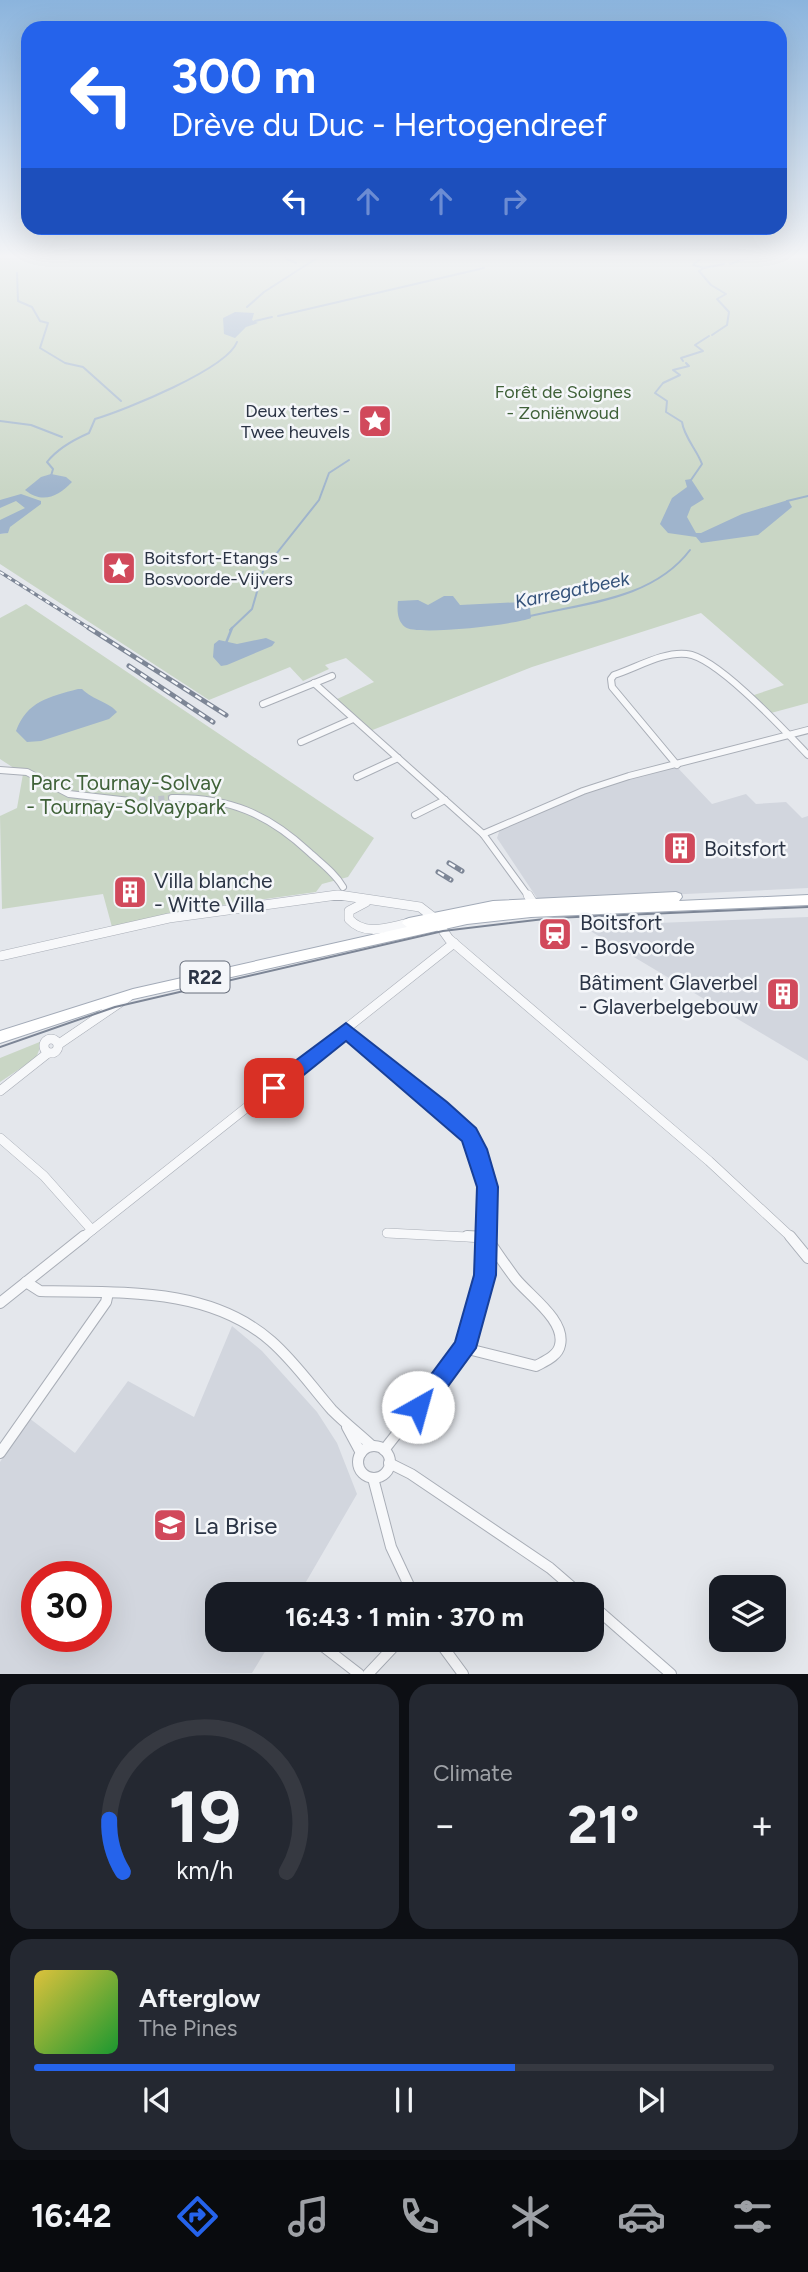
<!DOCTYPE html>
<meta charset="utf-8">
<style>
body{margin:0;font-family:Figtree,sans-serif;background:#242831;color:#f1f3f6;height:100vh;display:flex;flex-direction:column;font-size:26px;white-space:nowrap}
*{box-sizing:border-box;margin:0}
p{font-size:23px;color:#9ea1a6}
.icon{flex:none;width:38px;height:38px;fill:none;stroke:currentColor;stroke-width:2;stroke-linecap:round;stroke-linejoin:round}
.map{position:relative;height:1674px;overflow:hidden}
.side{display:flex;flex-direction:column;gap:10px;padding:10px;background:#0d0f14;flex:1}
.side>*{flex:none}
.guide{position:absolute;left:21px;top:21px;width:766px;height:214px;border-radius:21px;box-shadow:0 7px 28px #0002;background:#2563eb;color:#fff;overflow:hidden}
.tools{position:absolute;left:709px;top:1575px;display:grid;gap:14px}
.tools a{display:grid;place-items:center;width:77px;height:77px;border-radius:14px;background:#171b24;box-shadow:0 7px 28px #0002;font-size:35px}
.speed{position:absolute;left:21px;top:1561px;display:flex;gap:14px;font-size:35px;font-weight:700;text-align:center}
.speed>*{display:grid;place-content:center;width:91px;height:91px;border-radius:50%;background:#171b24;box-shadow:0 7px 28px #0002;line-height:1}
.speed .limit{border:10px solid #d22;background:#fff;color:#111}
.pin{position:absolute;display:grid;place-items:center;width:60px;height:60px;color:#fff;margin:-30px;border-radius:14px;box-shadow:0 4px 10px #0006}
.me{position:absolute;width:77px;margin:-38px;rotate:38deg;stroke-linejoin:round;filter:drop-shadow(0 0 5px #0008)}
.turn{display:flex;align-items:center;gap:24px;height:147px;padding:0 35px;font-size:32px}
.turn .icon{width:91px;height:91px;stroke-width:2.5}
.turn b{display:block;font-size:49px;line-height:60px}
.lanes{display:flex;align-items:center;height:66px;padding:0 35px;background:#0003;justify-content:center;gap:35px;direction:ltr}
.lanes .off{opacity:.35}
.big{font-size:52px;font-weight:700;line-height:1.1}
.side .tile{flex:1;display:flex;flex-direction:column;justify-content:center;gap:10px;min-width:0;padding:0 24px;border-radius:21px;background:#242831}
.side .dial{align-items:center;gap:0}
.dial svg{height:182px;overflow:visible;fill:none;stroke:#363941;stroke-width:7;stroke-linecap:round;text-anchor:middle}
.dial text{fill:#f1f3f6;stroke:none}
.song{display:flex;align-items:center;gap:21px}
.cover{width:84px;height:84px;border-radius:10px;background:linear-gradient(135deg,hsl(50 70% 55%),hsl(130 70% 35%))}
.played{height:7px;border-radius:4px;background:linear-gradient(90deg,#2563eb 65%,#363941 65%)}
.keys{display:flex;justify-content:space-around;direction:ltr}
.heat{display:flex;justify-content:space-between;align-items:center;font-size:38px;direction:ltr}
.side .tiles{flex:1;display:grid;gap:10px;grid-template-columns:1fr 1fr}
.tile:last-child{grid-column:span 2}
.trip{position:absolute;left:205px;top:1582px;width:399px;height:70px;border-radius:21px;background:#171b24;box-shadow:0 7px 28px #0002;font-weight:700;line-height:70px;text-align:center}
.dock{display:flex;height:112px;justify-content:space-around;align-items:center;background:#090b0e;color:#9ea1a6}
.dock .icon{width:49px;height:49px}
.dock .active{color:#2563eb}
.dock b{font-size:32px;color:#f1f3f6}
.map>svg:first-child{display:block}
.built{fill:#d2d6de;fill-rule:evenodd}
.green{fill:#c9d6c5}
.water{fill:#9fb4cc}
.lines{fill:none;stroke-linecap:round;stroke-linejoin:round}
.stream-far1{stroke:#9fb4cc;stroke-width:2}
.stream{stroke:#9fb4cc;stroke-width:2.5}
.street-tunnel{stroke:#bfc3cb;stroke-width:6;stroke-dasharray:6 3.5;stroke-linecap:butt}
.street-far2-casing{stroke:#a9aeb7;stroke-width:8}
.street-far1-casing{stroke:#a9aeb7;stroke-width:10}
.street-casing{stroke:#a9aeb7;stroke-width:12}
.primary-casing{stroke:#a3abb8;stroke-width:2}
.street-far2{stroke:#f7f8fa;stroke-width:6}
.street-far1{stroke:#f7f8fa;stroke-width:9}
.street{stroke:#f7f8fa;stroke-width:10}
.primary{fill:#fff;fill-rule:evenodd}
.tram{stroke:#7d8696;stroke-width:2}
.rail-far1-casing{stroke:#7d8696;stroke-width:3.5}
.rail-casing{stroke:#7d8696;stroke-width:5}
.rail-far1{stroke:#f4f6f9;stroke-width:2;stroke-dasharray:4.5;stroke-linecap:butt}
.rail{stroke:#f4f6f9;stroke-width:2.5;stroke-dasharray:7;stroke-linecap:butt}
.route{fill:#2563eb;stroke:#184099;stroke-width:2}
.labels{text-anchor:middle;dominant-baseline:central;stroke-width:5;stroke-linejoin:round;paint-order:stroke}
.far-park-label{font-size:18px;fill:#3f6138;stroke:#f4f6f9}
.far-poi-label{font-size:18px;fill:#2b3445;stroke:#f4f6f9;text-anchor:end}
.far-water-label{font-size:19px;font-style:italic;fill:#34527a;stroke:#f4f6f9}
.shield{fill:#f4f6f9;stroke:#676e7b;stroke-width:2}
.shield-label{font-size:19px;font-weight:bold;fill:#2b3445}
.park-label{font-size:21px;fill:#3f6138;stroke:#f4f6f9}
.poi-label{font-size:21px;fill:#2b3445;stroke:#f4f6f9;text-anchor:start}
.near-poi-label{font-size:24px;fill:#2b3445;stroke:#f4f6f9;text-anchor:start}
</style>
<div class="map">
<svg width="808" height="1674" viewBox="0 0 808 1674">
<rect width="100%" height="100%" fill="#e4e7ec"/>
<!-- built -->
<g class="built">
<polygon points="676,766 712,804 746,794 756,804 786,802 802,818 808,816 808,888 539,901 497,838 500,829 586,791"/>
<polygon points="808,917 808,1061 582,926"/>
<path d="M232 1326 262 1351 317 1412 337 1443 357 1494 299 1594H217V1640H272L252 1673 0 1674V1462L29 1418 75 1453 128 1381 194 1417ZM37 1577H96V1636H37Z"/>
</g>
<!-- green -->
<g class="green">
<polygon points="0,258 808,258 808,703 771,713 751,696 784,685 701,613 532,667 370,731 335,700 374,682 346,658 325,665 329,669 303,681 290,667 209,700 0,564 0,534 7,533 0,527"/>
<polygon points="26,604 374,838 348,877 322,884 316,892 215,906 112,927 103,894 2,909 0,816 17,808 23,774 0,759 0,618"/>
<polygon points="47,1039 41,1045 36,1058 0,1082 0,1058"/>
</g>
<!-- water -->
<g class="water">
<polygon points="235,312 254,313 252,320 258,323 246,327 235,338 224,334 223,318"/>
<path d="M51 474 66 477 72 482C58 497 42 504 25 490L41 477Z"/>
<polygon points="691,479 704,499 691,507 687,517 696,533 701,533 742,514 788,500 792,507 758,535 701,543 696,537 668,533 660,524 672,498 687,487 685,480"/>
<polygon points="21,494 41,501 41,504 10,527 8,533 0,534 0,520 25,508 16,501 0,508 0,500"/>
<path d="M444 596H453L460 605 523 602 530 608 531 618C515 625 415 636 405 627 397 621 397 610 398 601L418 600 428 605Z"/>
<polygon points="266,638 275,642 272,646 227,665 221,666 213,657 214,644 219,640 237,644"/>
<path d="M78 689H82C93 700 111 703 117 712L109 719 41 741 27 742 16 731C27 701 49 697 78 689Z"/>
</g>
<g class="lines">
<!-- stream-far1 -->
<g class="stream-far1">
<polyline points="285,258 296,263"/>
<polyline points="700,259 693,265 704,268 699,271 711,285 726,294 717,299 729,312 727,325 712,335"/>
<polyline points="730,264 748,258"/>
<polyline points="704,268 724,264"/>
<polyline points="17,273 18,301 32,307 40,321 48,323 40,348 65,363 83,367 121,401"/>
<polyline points="247,307 264,292 317,258"/>
<polyline points="278,316 484,268"/>
<polyline points="255,321 272,317"/>
<polyline points="683,361 681,358 703,351 695,345 709,336"/>
<path d="M686 363 689 366 673 370 680 375 663 383 655 393 667 401 666 412 682 422C684 437 697 450 702 464L691 480"/>
<polyline points="0,421 31,425 62,437"/>
<path d="M51 476 53 469 47 462C58 448 73 440 89 433L95 419C125 410 227 369 237 342"/>
<polyline points="787,501 808,496"/>
<polyline points="265,568 319,500 329,473 349,460"/>
<path d="M530 616C586 603 653 599 690 550"/>
<polyline points="230,630 252,609 263,571"/>
</g>
<!-- stream -->
<polyline class="stream" points="226,643 232,628"/>
<!-- street-tunnel -->
<polyline class="street-tunnel" points="130,801 172,798"/>
<!-- street-far2 casing -->
<g class="street-far2-casing">
<g id="street-far2">
<polyline points="314,683 483,834 529,897"/>
<polyline points="263,704 332,676"/>
<polyline points="301,742 353,719"/>
<path d="M677 765 612 687 611 679 614 675C636 668 664 651 687 654 717 657 786 732 808 755"/>
<polyline points="0,770 27,772 69,794 130,801"/>
<polyline points="357,777 398,758"/>
<path d="M172 798C229 797 268 814 309 852 321 863 335 873 343 887"/>
<polyline points="415,815 445,800"/>
<polyline points="483,834 583,791 629,776 808,730"/>
<polyline points="324,897 351,897"/>
</g>
</g>
<!-- street-far1 casing -->
<g class="street-far1-casing">
<g id="street-far1">
<polyline points="339,895 420,907 433,917"/>
<polyline points="528,895 533,903"/>
<path d="M366 902 349 911V919C365 937 389 927 410 923"/>
<polyline points="439,925 449,939 709,1161 792,1238"/>
<polyline points="0,956 169,918 337,895"/>
<polyline points="346,1030 469,1134 484,1168 488,1187 486,1238"/>
<circle cx="51" cy="1046" r="7"/>
<polyline points="59,1044 128,997"/>
<polyline points="0,1091 48,1053"/>
<polyline points="0,1138 44,1176 92,1230"/>
<polyline points="387,1233 487,1238"/>
<polyline points="82,1238 454,943"/>
</g>
</g>
<!-- street casing -->
<g class="street-casing">
<g id="street">
<polyline points="790,1236 808,1258"/>
<path d="M26 1282 40 1291C119 1293 208 1286 271 1341 294 1361 312 1387 332 1410 345 1423 359 1434 372 1446"/>
<polyline points="0,1303 84,1236"/>
<path d="M464 1348 536 1366C545 1361 558 1356 560 1345 566 1320 528 1295 515 1278 505 1265 496 1251 486 1237L467 1236"/>
<polyline points="347,1427 361,1453"/>
<circle cx="374" cy="1462" r="16"/>
<polyline points="384,1450 464,1348 485,1275 486,1236"/>
<polyline points="0,1453 106,1302 108,1293"/>
<polyline points="389,1463 411,1474 550,1568 580,1594"/>
<polyline points="373,1478 391,1547 413,1594"/>
<polyline points="592,1605 671,1674"/>
<polyline points="315,1640 359,1674"/>
<polyline points="438,1640 463,1674"/>
<polyline points="368,1674 400,1640"/>
</g>
</g>
<!-- primary casing -->
<g class="primary-casing">
<polygon id="primary" points="676,892 681,894 682,897 679,901 808,895 808,905 531,917 467,924 133,999 0,1043 0,1031 133,989 407,927 402,923 404,920 409,918 493,901"/>
</g>
<!-- street-far2 -->
<use href="#street-far2" class="street-far2"/>
<!-- street-far1 -->
<use href="#street-far1" class="street-far1"/>
<!-- street -->
<use href="#street" class="street"/>
<!-- primary -->
<use href="#primary" class="primary"/>
<!-- tram -->
<polyline class="tram" points="0,1047 115,1007 443,931 553,918 808,907"/>
<!-- rail-far1 casing -->
<g class="rail-far1-casing">
<polyline id="rail-far1" points="0,572 92,630"/>
</g>
<!-- rail casing -->
<g class="rail-casing">
<g id="rail">
<polyline points="89,628 226,715"/>
<polyline points="129,666 213,722"/>
<polyline points="449,863 462,871"/>
<polyline points="438,872 451,880"/>
</g>
</g>
<!-- rail-far1 -->
<use href="#rail-far1" class="rail-far1"/>
<!-- rail -->
<use href="#rail" class="rail"/>
</g>
<!-- sky -->
<linearGradient id="sky" x2="0" y2="1"><stop stop-color="#8bb4dd"/><stop offset="0.52" stop-color="#f3f4f6"/><stop offset="1" stop-color="#f3f4f6" stop-opacity="0"/></linearGradient>
<rect width="808" height="492" fill="url(#sky)"/>
<!-- route -->
<polygon class="route" points="346,1023 447,1102 476,1128 487,1149 498,1187 496,1275 476,1348 427,1415 418,1419 410,1415 407,1407 455,1342 474,1275 477,1187 462,1141 346,1041 280,1094 267,1094 264,1088 267,1082"/>
<!-- icons -->
<defs>
<g id="sight-square" transform="scale(1.75)"><rect x="-9" y="-9" width="18" height="18" rx="4" fill="#d1495b" stroke="#f4f6f9"/><path d="M0-6L1.8-2.2L6-1.7L2.9 1.2L3.7 5.4L0 3.3L-3.7 5.4L-2.9 1.2L-6-1.7L-1.8-2.2Z" fill="#fff"/></g>
<g id="building-square" transform="scale(1.75)"><rect x="-9" y="-9" width="18" height="18" rx="4" fill="#d1495b" stroke="#f4f6f9"/><path d="M-4-6H4V6H1V3H-1V6H-4ZM-2.5-4.3h1.7v1.8h-1.7ZM.8-4.3h1.7v1.8H.8ZM-2.5-1h1.7V.8h-1.7ZM.8-1h1.7V.8H.8Z" fill="#fff"/></g>
<g id="station-square" transform="scale(1.75)"><rect x="-9" y="-9" width="18" height="18" rx="4" fill="#d1495b" stroke="#f4f6f9"/><path d="M-3-6H3Q5-6 5-4V2Q5 4 3 4L4.5 6H3L1.5 4h-3L-3 6H-4.5L-3 4Q-5 4-5 2V-4Q-5-6-3-6ZM-3.5-4v3h7v-3ZM-3.5 1v1.5H-2V1ZM2 1v1.5H3.5V1Z" fill="#fff"/></g>
<g id="school-square" transform="scale(1.75)"><rect x="-9" y="-9" width="18" height="18" rx="4" fill="#d1495b" stroke="#f4f6f9"/><path d="M0-5L7-2L0 1L-7-2ZM-4 1L0 2.5L4 1V4Q0 6-4 4Z" fill="#fff"/></g>
</defs>
<g fill-rule="evenodd">
<use href="#sight-square" x="375" y="421"/>
<use href="#sight-square" x="119" y="568"/>
<use href="#building-square" x="680" y="848"/>
<use href="#building-square" x="130" y="892"/>
<use href="#station-square" x="555" y="934"/>
<use href="#building-square" x="783" y="994"/>
<use href="#school-square" x="170" y="1525"/>
</g>
<g class="labels">
<!-- far-park labels -->
<g class="far-park-label">
<text x="563" y="392">Forêt de Soignes<tspan x="563" dy="21">- Zoniënwoud</tspan></text>
</g>
<!-- far-poi labels -->
<g class="far-poi-label">
<text x="350" y="411">Deux tertes -<tspan x="350" dy="21">Twee heuvels</tspan></text>
<text x="144" y="558" text-anchor="start">Boitsfort-Etangs -<tspan x="144" dy="21">Bosvoorde-Vijvers</tspan></text>
</g>
<!-- far-water labels -->
<g class="far-water-label">
<text transform="translate(572 590) rotate(-12)">Karregatbeek</text>
</g>
<!-- shield labels -->
<rect class="shield" x="180.5" y="961.5" width="49" height="31" rx="5"/>
<g class="shield-label">
<text x="205" y="977">R22</text>
</g>
<!-- park labels -->
<g class="park-label">
<text x="126" y="782">Parc Tournay-Solvay<tspan x="126" dy="24">- Tournay-Solvaypark</tspan></text>
</g>
<!-- poi labels -->
<g class="poi-label">
<text x="704" y="848">Boitsfort</text>
<text x="154" y="880">Villa blanche<tspan x="154" dy="24">- Witte Villa</tspan></text>
<text x="580" y="922">Boitsfort<tspan x="580" dy="24">- Bosvoorde</tspan></text>
<text x="758" y="982" text-anchor="end">Bâtiment Glaverbel<tspan x="758" dy="24">- Glaverbelgebouw</tspan></text>
</g>
<!-- near-poi labels -->
<g class="near-poi-label">
<text x="194" y="1525">La Brise</text>
</g>
</g>
</svg>
<div class="tools">
<a><svg class="icon" aria-label="layers" viewBox="0 0 24 24"><path d="M12 4l9 5-9 5-9-5zM3 14l9 5 9-5"/></svg></a>
</div>
<div class="speed"><div class="limit">30</div></div>
<div class="pin" style="left:274px;top:1088px;background:#d93025"><svg class="icon" aria-label="arrive" viewBox="0 0 24 24"><path d="M6 21V4h12l-3 4 3 4H6"/></svg></div>
<svg class="me" style="left:418px;top:1407px" viewBox="-20 -20 40 40"><circle r="19" fill="#fff"/><path d="M0-13L10 11 0 6-10 11z" fill="#2563eb"/></svg>
<div class="trip">16:43 · 1 min · 370 m</div>
<div class="guide">
<div class="turn"><svg class="icon" aria-label="left" viewBox="0 0 24 24"><path d="M17 20v-9H6M10 6l-5 5 5 5"/></svg><div><b>300 m</b>Drève du Duc - Hertogendreef</div></div>
<div class="lanes"><svg class="icon" aria-label="left" viewBox="0 0 24 24"><path d="M17 20v-9H6M10 6l-5 5 5 5"/></svg><svg class="icon off" aria-label="ahead" viewBox="0 0 24 24"><path d="M12 20V5M6 11l6-6 6 6"/></svg><svg class="icon off" aria-label="ahead" viewBox="0 0 24 24"><path d="M12 20V5M6 11l6-6 6 6"/></svg><svg class="icon off" aria-label="right" viewBox="0 0 24 24"><path d="M7 20v-9h11M14 6l5 5-5 5"/></svg></div>
</div>
</div>
<section class="side">
<div class="tiles">
<div class="tile dial"><svg viewBox="0 0 100 80">
<path d="M14 69A42 42 0 1 1 86 69"/>
<path d="M14 69A42 42 0 0 1 8 46" stroke="#2563eb"/>
<text x="50" y="56" font-size="32" font-weight="700">19</text>
<text x="50" y="72" font-size="11">km/h</text>
</svg></div>
<div class="tile"><p>Climate</p>
<div class="heat"><a>−</a><b class="big">21°</b><a>+</a></div>
</div>
<div class="tile">
<div class="song"><i class="cover"></i><div><b>Afterglow</b><p>The Pines</p></div></div>
<div class="played"></div>
<div class="keys"><svg class="icon" aria-label="previous" viewBox="0 0 24 24"><path d="M18 5L8 12l10 7zM5 5v14"/></svg><svg class="icon" aria-label="pause" viewBox="0 0 24 24"><path d="M8 5v14M16 5v14"/></svg><svg class="icon" aria-label="next" viewBox="0 0 24 24"><path d="M6 5l10 7-10 7zM19 5v14"/></svg></div>
</div>
</div>
</section>
<nav class="dock">
<b>16:42</b>
<svg class="icon active" aria-label="directions" viewBox="0 0 24 24"><path d="M12 3l9 9-9 9-9-9zM9 14v-3h6M13 9l2 2-2 2"/></svg>
<svg class="icon" aria-label="music" viewBox="0 0 24 24"><path d="M9 18V5l10-2v13"/><circle cx="6" cy="18" r="3"/><circle cx="16" cy="16" r="3"/></svg>
<svg class="icon" aria-label="phone" viewBox="0 0 24 24"><path d="M5 4h4l2 5-3 2q2 4 5 5l2-3 5 2v4C11 20 4 13 5 4z"/></svg>
<svg class="icon" aria-label="climate" viewBox="0 0 24 24"><path d="M12 3v18M4 7l16 10M4 17L20 7"/></svg>
<svg class="icon" aria-label="car" viewBox="0 0 24 24"><path d="M5 17H2v-5l4-1 3-4h7l3 4 3 1v5h-3M9 17h6M6 11h13"/><circle cx="7" cy="17" r="2"/><circle cx="17" cy="17" r="2"/></svg>
<svg class="icon" aria-label="filters" viewBox="0 0 24 24"><path d="M4 7h16M4 17h16"/><circle cx="9" cy="7" r="2"/><circle cx="15" cy="17" r="2"/></svg>
</nav>
